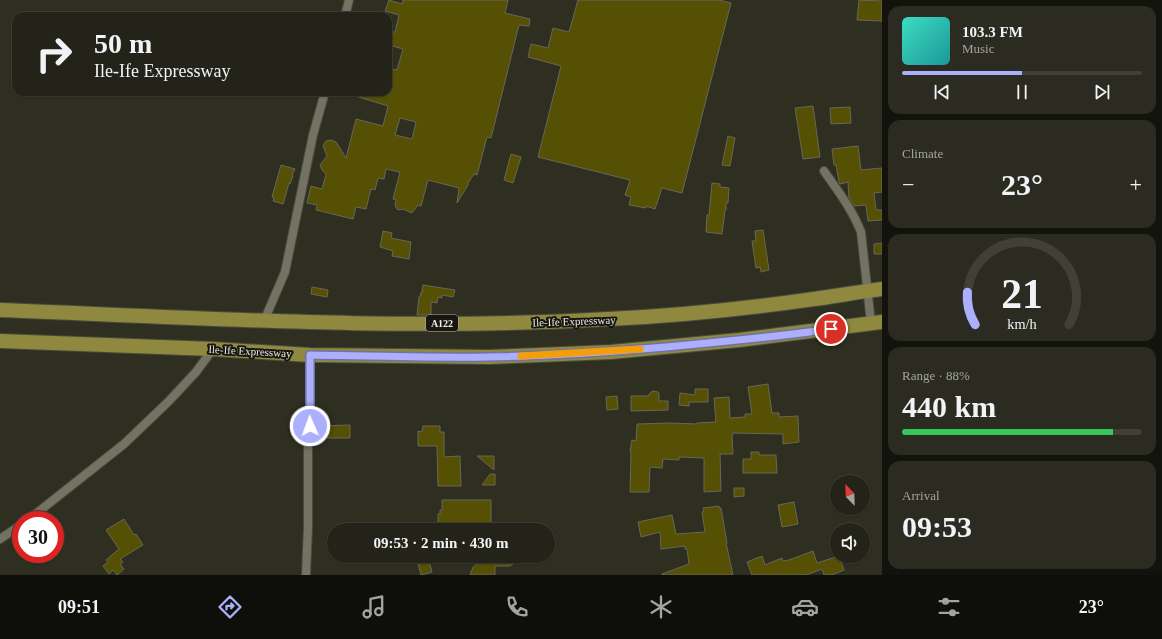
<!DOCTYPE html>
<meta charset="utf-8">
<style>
body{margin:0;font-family:Georgia,serif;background:#2b2b22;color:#f1f3f6;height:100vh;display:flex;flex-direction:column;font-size:15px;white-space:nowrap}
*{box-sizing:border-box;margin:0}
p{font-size:13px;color:#a3a4a2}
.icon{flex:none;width:22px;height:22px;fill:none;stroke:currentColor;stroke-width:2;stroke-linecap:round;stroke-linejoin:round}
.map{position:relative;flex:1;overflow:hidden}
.details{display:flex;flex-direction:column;gap:6px;padding:6px;background:#13130e;width:280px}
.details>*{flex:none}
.guide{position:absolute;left:12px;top:12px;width:380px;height:84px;border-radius:12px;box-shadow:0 1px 3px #0004,0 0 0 1px #404038;background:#232319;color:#f1f3f6;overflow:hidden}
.needle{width:26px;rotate:337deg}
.controls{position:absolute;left:830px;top:475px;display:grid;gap:8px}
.controls a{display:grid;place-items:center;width:40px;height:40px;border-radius:50%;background:#232319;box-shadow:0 1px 3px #0004,0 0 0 1px #404038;font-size:20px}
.speed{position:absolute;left:12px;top:511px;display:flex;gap:8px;font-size:20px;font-weight:700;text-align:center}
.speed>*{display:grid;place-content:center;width:52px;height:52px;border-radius:50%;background:#232319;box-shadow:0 1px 3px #0004,0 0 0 1px #404038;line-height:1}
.speed .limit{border:6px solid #d22;background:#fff;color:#111}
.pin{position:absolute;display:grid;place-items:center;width:34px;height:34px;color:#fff;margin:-17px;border:2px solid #fff;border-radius:50%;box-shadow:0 1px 4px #0007}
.me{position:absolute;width:44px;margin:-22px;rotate:358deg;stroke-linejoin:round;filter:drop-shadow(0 0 3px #0008)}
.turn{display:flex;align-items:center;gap:14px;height:84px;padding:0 16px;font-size:18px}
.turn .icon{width:52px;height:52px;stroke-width:2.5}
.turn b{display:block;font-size:28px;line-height:34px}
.big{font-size:30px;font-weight:700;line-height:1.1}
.details .widget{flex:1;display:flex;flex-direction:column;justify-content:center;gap:6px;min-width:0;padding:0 14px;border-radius:12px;background:#2b2b22}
.details .dial{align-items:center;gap:0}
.dial svg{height:104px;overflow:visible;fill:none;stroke:#404038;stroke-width:7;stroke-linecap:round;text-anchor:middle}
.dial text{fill:#f1f3f6;stroke:none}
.song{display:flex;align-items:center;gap:12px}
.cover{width:48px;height:48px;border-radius:6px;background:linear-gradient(135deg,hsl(170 70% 55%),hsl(180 70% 35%))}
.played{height:4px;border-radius:2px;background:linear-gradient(90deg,#acaffb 50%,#404038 50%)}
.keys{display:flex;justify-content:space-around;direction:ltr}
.heat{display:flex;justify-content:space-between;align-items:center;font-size:22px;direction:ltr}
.charge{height:6px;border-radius:3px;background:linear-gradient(90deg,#34c759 88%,#404038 0)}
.trip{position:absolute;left:327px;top:523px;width:228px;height:40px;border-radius:20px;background:#232319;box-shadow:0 1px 3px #0004,0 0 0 1px #404038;font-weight:700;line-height:40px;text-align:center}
.tab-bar{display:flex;height:64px;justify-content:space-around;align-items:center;background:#0e0e0a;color:#a3a4a2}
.tab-bar .icon{width:28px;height:28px}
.tab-bar .selected{color:#acaffb}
.tab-bar b{font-size:18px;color:#f1f3f6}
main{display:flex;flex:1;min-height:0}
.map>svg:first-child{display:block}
.building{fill:#555004;stroke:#686758;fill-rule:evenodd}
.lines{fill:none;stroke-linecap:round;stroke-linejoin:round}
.minor-tunnel{stroke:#4c4c3e;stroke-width:8;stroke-dasharray:8 4;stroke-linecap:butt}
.minor-casing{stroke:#4b4a3e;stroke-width:10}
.trunk-casing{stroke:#4b4a3e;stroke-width:16}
.minor{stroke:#737263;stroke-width:8}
.trunk{stroke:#8e893e;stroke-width:14}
.route-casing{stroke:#7072a3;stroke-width:10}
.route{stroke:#acaffb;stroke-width:7}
.slow{stroke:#f59e0b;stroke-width:7}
.labels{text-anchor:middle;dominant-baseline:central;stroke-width:4;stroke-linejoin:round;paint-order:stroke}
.shield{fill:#171610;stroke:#adaca4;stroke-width:1}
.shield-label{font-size:10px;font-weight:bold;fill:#edede4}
.street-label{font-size:11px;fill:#edede4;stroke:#171610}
</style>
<main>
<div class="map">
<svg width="882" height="575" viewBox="0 0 882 575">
<rect width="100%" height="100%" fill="#2f2f21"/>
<!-- building -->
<g class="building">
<path d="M389 0 402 4 403 0H508L505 13 530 19 529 26 519 25 491 138 487 137 477 175 474 174 468 183V185L457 203 459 188 428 180 421 206 418 205 412 213 403 209 398 210 395 206 396 200 393 199 400 172 386 169 384 179 378 178 375 190 371 189 366 209 356 207 353 219 316 210 317 205 307 203 311 186 322 189 326 174 322 170 320 165 327 156 323 146 326 141 331 140 336 142 346 158 356 119 383 126 388 106 349 94 350 92H388V68L397 70 403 49 389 45 392 32H395L399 15 385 11ZM400 118 416 122 412 139 395 135Z"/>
<polygon points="578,0 719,0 731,3 682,193 662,188 655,209 646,206 646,208 629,205 631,197 625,195 630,180 538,157 561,66 528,57 531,44 548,48 553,28 569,32"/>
<polygon points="859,0 882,1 882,21 857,20"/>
<polygon points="813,106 820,157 803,159 795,108"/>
<polygon points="850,107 851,123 831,124 830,108"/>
<polygon points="728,136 735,138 730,166 722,165"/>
<polygon points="858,146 861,170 882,168 882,192 874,193 876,210 882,210 882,220 868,221 866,205 854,206 849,198 848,182 840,184 839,182 836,165 834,165 832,149"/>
<polygon points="511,154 521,157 513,183 504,180"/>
<polygon points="281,165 295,169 292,175 293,176 290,184 289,183 283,204 273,201 274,198 272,197"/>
<polygon points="712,183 720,184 720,187 729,188 728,203 726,203 726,210 725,210 722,234 706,232 707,215 709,215"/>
<polygon points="763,230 769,270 761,272 760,267 756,268 752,241 756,241 755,231"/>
<polygon points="383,231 392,233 391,238 411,242 409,259 392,256 393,251 380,247"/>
<polygon points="882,243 882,254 874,254 874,244"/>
<polygon points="423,285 455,290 453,297 442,295 442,298 438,297 437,303 431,302 431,315 417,315 419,297 420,297 421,292 423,292 422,290"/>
<polygon points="312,287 328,290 327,297 311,294"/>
<polygon points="768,384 772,413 779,413 779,417 798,416 799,442 783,444 783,434 733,433 733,435 732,436 733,454 720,454 721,491 704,492 704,458 679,457 679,460 663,459 662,468 650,467 649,492 630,492 631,452 630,452 632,440 636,441 637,424 669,423 697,424 697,423 716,422 714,398 729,397 730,418 745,417 745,414 752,414 748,387"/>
<polygon points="695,389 708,389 708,402 689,402 689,406 679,405 680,393 695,395"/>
<polygon points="653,391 658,392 659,394 659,401 668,401 668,410 631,411 631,396 648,396 651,392"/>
<polygon points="617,396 618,409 607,410 606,397"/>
<polygon points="350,425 350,438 314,438 316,426"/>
<polygon points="423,426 440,426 440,432 444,432 444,457 460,456 461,486 438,486 437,446 418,446 418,431 422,432"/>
<polygon points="751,452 759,452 759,455 776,455 777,473 743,473 743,459 751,459"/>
<polygon points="477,456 494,456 494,470"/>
<polygon points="490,474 495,474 495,485 482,485"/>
<polygon points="734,488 744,488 744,496 734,497"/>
<polygon points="442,500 491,500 491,530 433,530 433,523 438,523 438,514 440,514 440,510 442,510"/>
<polygon points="794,502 798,524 782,527 778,505"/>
<polygon points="719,506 719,508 721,508 727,543 726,543 733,575 662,575 662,574 689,564 687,549 685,549 685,546 661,549 660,532 641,537 638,522 672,515 676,534 705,532 702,512 704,511 703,508"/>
<polygon points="124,519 134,535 136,534 143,545 120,559 123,562 120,564 124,569 117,575 113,570 109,574 103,566 108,562 106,560 119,549 106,530"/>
<polygon points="813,551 817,563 839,556 844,570 832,575 824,575 822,569 806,575 752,575 747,562 762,556 765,565 782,558 783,561 789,560"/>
<polygon points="493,556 519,556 513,564 510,566 495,566 495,575 470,575 473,567 480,562 494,563"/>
<polygon points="429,561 432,572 421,575 418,563"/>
</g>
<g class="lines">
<!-- minor-tunnel -->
<polyline class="minor-tunnel" points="308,438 310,426"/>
<!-- minor casing -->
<g class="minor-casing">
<g id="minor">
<polyline points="345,16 349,0"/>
<path d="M824 171C838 191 852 209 861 232L871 323"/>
<polyline points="264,321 285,272 313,135 325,92"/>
<polyline points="310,426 310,355"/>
<polyline points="28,520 124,444 169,401 196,372 213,349"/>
<polyline points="0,539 21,525"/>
<polyline points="306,575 308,527 308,438"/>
</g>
</g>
<!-- trunk casing -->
<g class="trunk-casing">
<g id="trunk">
<path d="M0 310C202 318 406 331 608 319 675 316 742 309 807 300 832 297 857 292 882 289"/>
<polyline points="0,341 213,349 310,355 489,357 611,352 739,340 882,322"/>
</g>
</g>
<!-- minor -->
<use href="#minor" class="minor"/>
<!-- trunk -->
<use href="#trunk" class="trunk"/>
</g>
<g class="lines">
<!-- route casing -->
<g class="route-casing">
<path id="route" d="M310 426V355C369 356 429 358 488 357 548 356 607 352 666 347 721 342 776 337 831 329"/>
</g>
<!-- route -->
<use href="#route" class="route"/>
<!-- slow -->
<polyline class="slow" points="521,356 640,349"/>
</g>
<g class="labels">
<!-- shield labels -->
<rect class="shield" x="426" y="315" width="32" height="16" rx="3"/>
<g class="shield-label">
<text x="442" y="323">A122</text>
</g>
<!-- street labels -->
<g class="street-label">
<text transform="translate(574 321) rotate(-2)">Ile-Ife Expressway</text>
<text transform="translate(250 351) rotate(3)">Ile-Ife Expressway</text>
</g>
</g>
</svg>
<div class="controls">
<a><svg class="needle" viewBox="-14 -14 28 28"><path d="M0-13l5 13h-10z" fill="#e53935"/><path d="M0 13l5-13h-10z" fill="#a3a4a2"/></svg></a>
<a><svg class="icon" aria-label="sound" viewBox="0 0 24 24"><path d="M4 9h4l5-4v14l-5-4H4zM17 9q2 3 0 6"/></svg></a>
</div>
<div class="speed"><div class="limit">30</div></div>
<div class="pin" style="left:831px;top:329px;background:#d93025"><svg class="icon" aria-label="arrive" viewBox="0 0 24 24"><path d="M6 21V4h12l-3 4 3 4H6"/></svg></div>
<svg class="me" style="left:310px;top:426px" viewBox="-20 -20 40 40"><circle r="17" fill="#acaffb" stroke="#fff" stroke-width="3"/><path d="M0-11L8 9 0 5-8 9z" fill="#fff"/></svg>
<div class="trip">09:53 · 2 min · 430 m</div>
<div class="guide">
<div class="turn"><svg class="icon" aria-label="right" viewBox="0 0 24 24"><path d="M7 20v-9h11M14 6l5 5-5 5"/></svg><div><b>50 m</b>Ile-Ife Expressway</div></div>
</div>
</div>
<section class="details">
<div class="widget">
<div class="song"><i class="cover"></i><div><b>103.3 FM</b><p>Music</p></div></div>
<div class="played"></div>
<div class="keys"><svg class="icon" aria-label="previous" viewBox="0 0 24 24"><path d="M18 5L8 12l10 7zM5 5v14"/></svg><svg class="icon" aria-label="pause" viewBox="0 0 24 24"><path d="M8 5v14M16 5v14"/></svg><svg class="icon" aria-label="next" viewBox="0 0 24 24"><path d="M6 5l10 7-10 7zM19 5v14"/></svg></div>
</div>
<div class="widget"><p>Climate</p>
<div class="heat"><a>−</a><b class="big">23°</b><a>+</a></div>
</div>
<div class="widget dial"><svg viewBox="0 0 100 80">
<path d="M14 69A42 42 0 1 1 86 69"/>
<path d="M14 69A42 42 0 0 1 8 44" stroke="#acaffb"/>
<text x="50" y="56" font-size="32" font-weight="700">21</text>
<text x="50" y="72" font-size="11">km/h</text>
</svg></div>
<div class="widget"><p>Range · 88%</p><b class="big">440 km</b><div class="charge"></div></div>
<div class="widget"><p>Arrival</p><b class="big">09:53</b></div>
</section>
</main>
<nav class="tab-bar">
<b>09:51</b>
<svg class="icon selected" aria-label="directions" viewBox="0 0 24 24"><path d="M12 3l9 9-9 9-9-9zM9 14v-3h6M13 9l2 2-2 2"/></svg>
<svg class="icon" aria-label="music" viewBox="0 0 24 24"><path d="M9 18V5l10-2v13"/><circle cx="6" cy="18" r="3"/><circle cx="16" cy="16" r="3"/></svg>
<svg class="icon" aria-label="phone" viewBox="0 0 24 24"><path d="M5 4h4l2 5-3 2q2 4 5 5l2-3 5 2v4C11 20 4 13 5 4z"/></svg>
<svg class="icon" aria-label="climate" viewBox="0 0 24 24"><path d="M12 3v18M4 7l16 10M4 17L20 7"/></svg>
<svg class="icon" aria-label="car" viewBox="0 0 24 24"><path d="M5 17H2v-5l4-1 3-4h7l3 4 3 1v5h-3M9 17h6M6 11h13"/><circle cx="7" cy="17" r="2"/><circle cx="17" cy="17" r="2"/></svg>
<svg class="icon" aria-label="filters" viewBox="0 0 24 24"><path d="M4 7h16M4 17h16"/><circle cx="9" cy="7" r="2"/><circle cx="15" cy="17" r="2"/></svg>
<b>23°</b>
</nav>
